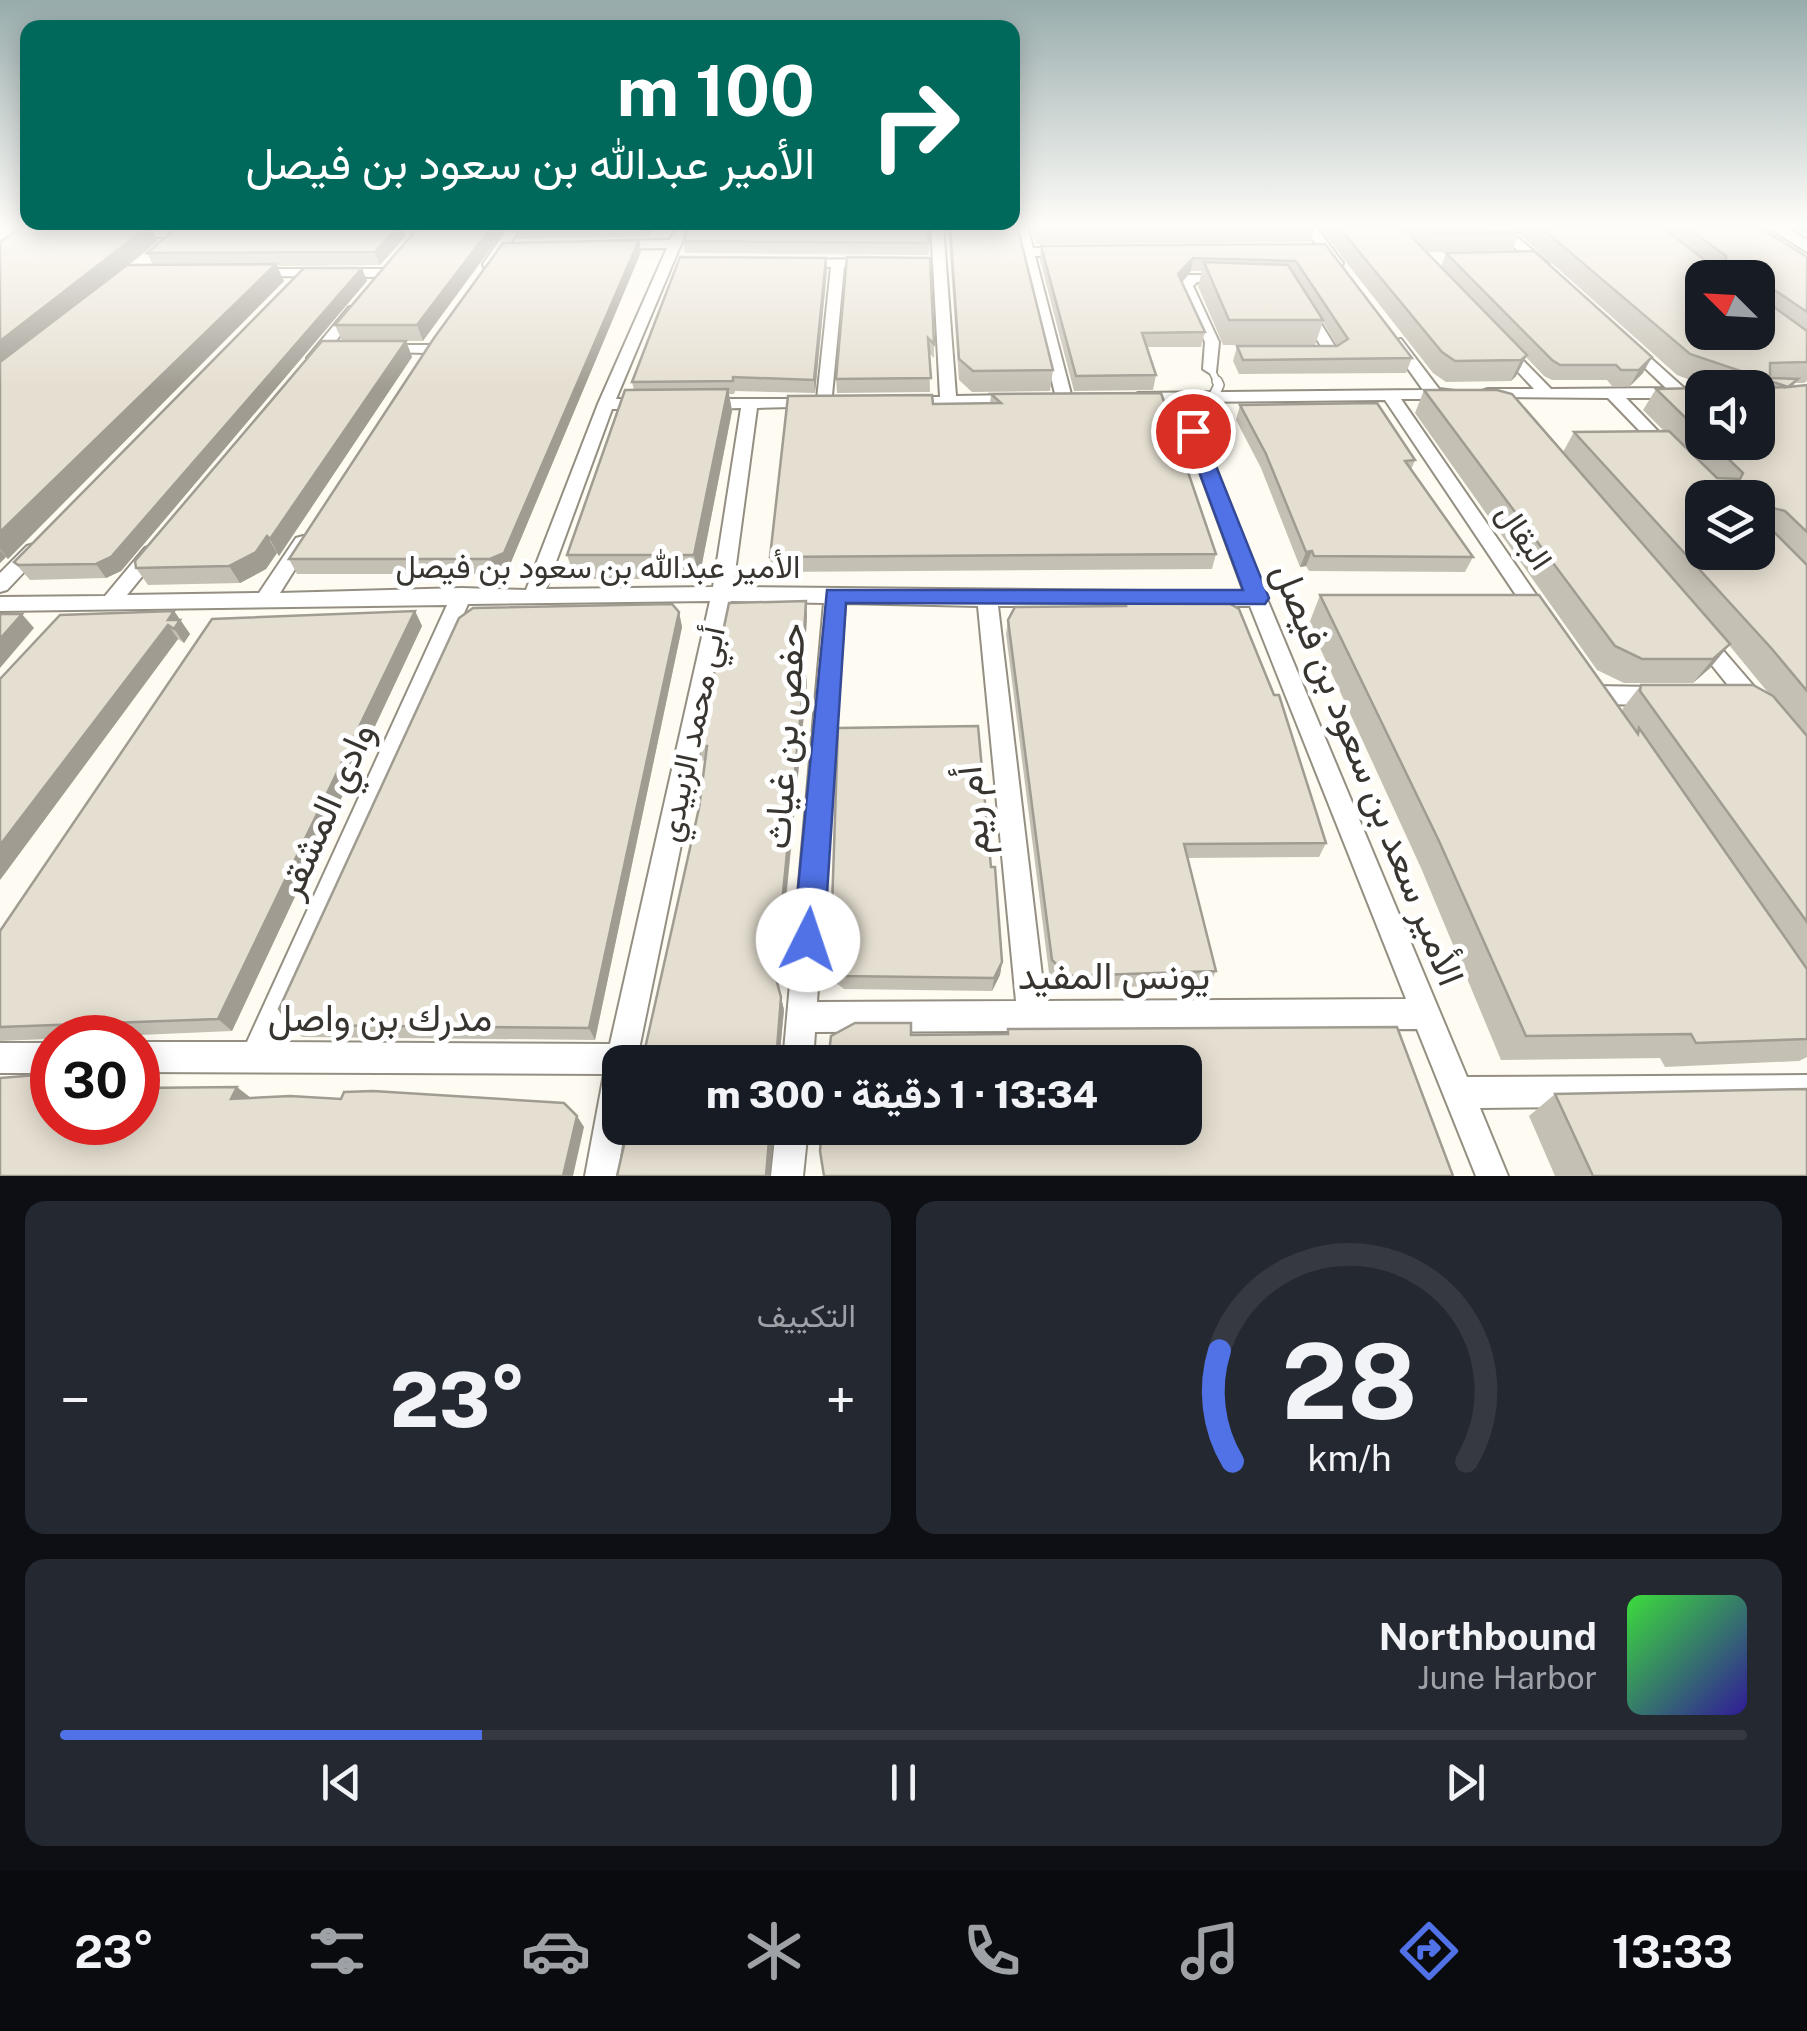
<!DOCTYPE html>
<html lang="ar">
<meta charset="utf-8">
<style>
body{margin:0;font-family:"Public Sans",Vazirmatn,sans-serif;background:#242831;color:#f1f3f6;direction:rtl;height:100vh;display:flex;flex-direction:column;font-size:38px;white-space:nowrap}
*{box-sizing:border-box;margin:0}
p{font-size:32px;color:#9ea1a6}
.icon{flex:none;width:55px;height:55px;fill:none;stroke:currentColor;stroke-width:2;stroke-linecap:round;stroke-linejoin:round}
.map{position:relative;height:1176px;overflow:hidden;direction:ltr}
.panel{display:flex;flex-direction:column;gap:25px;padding:25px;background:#0d0f14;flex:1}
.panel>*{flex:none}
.banner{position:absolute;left:20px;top:20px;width:1000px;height:210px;border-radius:20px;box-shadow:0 5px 25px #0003;direction:rtl;background:#00695c;color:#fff;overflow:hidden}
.needle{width:65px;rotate:294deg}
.fabs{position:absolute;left:1685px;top:260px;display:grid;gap:20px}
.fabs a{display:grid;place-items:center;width:90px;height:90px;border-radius:20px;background:#171b24;box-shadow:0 5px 25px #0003;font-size:50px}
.speed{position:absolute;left:30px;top:1015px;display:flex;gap:20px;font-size:50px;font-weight:700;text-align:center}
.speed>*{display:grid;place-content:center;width:130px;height:130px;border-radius:50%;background:#171b24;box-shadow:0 5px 25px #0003;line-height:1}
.speed .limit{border:15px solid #d22;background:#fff;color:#111}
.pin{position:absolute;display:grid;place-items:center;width:85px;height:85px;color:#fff;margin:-42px;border:5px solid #fff;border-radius:50%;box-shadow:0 2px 10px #0007}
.me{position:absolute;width:110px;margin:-55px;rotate:4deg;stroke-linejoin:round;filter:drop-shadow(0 0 8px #0008)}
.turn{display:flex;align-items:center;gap:35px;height:210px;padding:0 40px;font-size:45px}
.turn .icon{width:130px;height:130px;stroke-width:2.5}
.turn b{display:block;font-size:70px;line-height:85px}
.big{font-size:75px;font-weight:800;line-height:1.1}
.panel .tile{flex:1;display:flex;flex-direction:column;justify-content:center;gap:15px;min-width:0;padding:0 35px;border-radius:20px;background:#242831}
.panel .dial{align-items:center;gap:0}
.dial svg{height:260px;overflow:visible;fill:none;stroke:#363941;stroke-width:7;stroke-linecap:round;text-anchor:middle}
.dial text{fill:#f1f3f6;stroke:none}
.song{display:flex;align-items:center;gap:30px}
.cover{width:120px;height:120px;border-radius:15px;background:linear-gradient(135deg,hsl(120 70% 55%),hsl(250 70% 35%))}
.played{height:10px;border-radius:5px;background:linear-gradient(90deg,#5072e6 25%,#363941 25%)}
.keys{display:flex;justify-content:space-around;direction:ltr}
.heat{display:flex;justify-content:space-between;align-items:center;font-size:55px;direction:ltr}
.panel .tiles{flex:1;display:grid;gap:25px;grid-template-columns:1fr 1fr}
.tile:last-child{grid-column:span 2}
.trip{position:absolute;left:602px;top:1045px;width:600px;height:100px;border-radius:20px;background:#171b24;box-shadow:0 5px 25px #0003;font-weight:800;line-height:100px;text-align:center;direction:rtl}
.tab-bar{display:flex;height:160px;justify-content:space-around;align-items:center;background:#090b0e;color:#9ea1a6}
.tab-bar .icon{width:70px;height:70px}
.tab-bar .selected{color:#5072e6}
.tab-bar b{font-size:45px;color:#f1f3f6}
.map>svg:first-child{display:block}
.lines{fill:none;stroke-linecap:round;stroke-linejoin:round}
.service-far1-casing{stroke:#948f82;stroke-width:9}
.service-casing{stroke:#948f82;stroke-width:12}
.minor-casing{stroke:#948f82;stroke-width:4}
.tertiary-casing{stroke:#948f82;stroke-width:4}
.service-far1{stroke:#fff;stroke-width:6}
.service{stroke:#fff;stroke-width:9}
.minor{fill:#fff;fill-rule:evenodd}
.tertiary{fill:#fff;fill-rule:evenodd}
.wall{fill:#c5c0b4}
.shaded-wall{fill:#a09c92}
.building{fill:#e5dfd1;stroke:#a09c92;stroke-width:2.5;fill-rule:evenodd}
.route{fill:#5072e6;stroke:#344a96;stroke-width:2.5}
.labels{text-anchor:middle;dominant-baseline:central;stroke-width:10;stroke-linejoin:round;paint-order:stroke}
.street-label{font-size:32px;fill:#383530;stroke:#fff}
.near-street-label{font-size:38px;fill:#383530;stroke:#fff}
</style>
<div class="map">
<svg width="1807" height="1176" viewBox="0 0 1807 1176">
<rect width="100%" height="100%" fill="#fefbf2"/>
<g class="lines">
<!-- service-far1 casing -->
<g class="service-far1-casing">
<polyline id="service-far1" points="1211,369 1218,383"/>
</g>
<!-- service casing -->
<g class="service-casing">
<polyline id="service" points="1213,397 1219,385 1217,381"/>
</g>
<!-- minor casing -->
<g class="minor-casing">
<g id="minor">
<polygon points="510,225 522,225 494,267 484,267 483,264"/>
<path d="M677 225H689L616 399H644L652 404 644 409H612L546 589 713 587 741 408 703 409 695 404 703 399H817L831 267H799L793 263 794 260 870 259 876 263 870 267H844L831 406 757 408 733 587 1244 592 1174 402 1138 403 1130 398 1138 393 1423 390 1389 342 1401 339 1439 389 1455 391 1457 394 1449 399H1401L1548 612 1551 617 1548 622H1534L1385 400 1190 402 1267 599 1467 1077 1807 1075V1105L1480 1108 1508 1176H1476L1417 1029 815 1032 813 1062H783L824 603 731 601 637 1059 636 1062H620V1128H625L617 1176H585L604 1074 138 1072V1042H247L447 605 0 611V597L105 596 145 548 152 546 162 552 127 595 259 593 296 538 303 536 312 542 280 593 462 588 526 590 598 404 667 248 613 249 607 245 613 241 670 240ZM710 601 610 1044 277 1042 468 604ZM845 603 978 606 1016 1001 817 1002ZM998 606H1250L1406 999 1045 1001Z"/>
<polygon points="931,225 943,225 956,396 1014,395 1020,397 1020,403 908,407 900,402 908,397 940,397"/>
<polygon points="1015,225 1027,225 1033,248 1067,248 1073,252 1067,256 1035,256 1072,398 1070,401 1058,401 1056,398"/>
<polygon points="1302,225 1314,225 1343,263 1342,266 1332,266"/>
<polygon points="1490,225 1503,225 1549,264 1549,270 1539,270"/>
<polygon points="200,229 200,235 196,236 130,238 124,234 130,230"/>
<polygon points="257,269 385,269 392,273 385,277 252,276 250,273"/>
<polygon points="1188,275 1225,275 1232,279 1225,283 1197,282 1193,286 1219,342 1216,372 1211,374 1203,369 1205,342 1179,286"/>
<polygon points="349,307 361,310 317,364 307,364 307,358"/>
<polygon points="1302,309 1312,309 1339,353 1337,356 1327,356 1300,312"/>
<polygon points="1502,343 1507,344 1551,389 1666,388 1624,348 1631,344 1636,345 1684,388 1702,388 1702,398 1626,398 1676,450 1674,454 1662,454 1608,398 1482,397 1482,391 1488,389 1534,389 1495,347"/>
<polygon points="384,345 429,345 436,349 429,353 379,352 377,349"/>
<polygon points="34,544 41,546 44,550 41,554 7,590 0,592 0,573 27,546"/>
<polygon points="1701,630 1708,633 1764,698 1767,704 1764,710 1756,713 1748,710 1694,643 1690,638 1694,633"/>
<polygon points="1594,686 1657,687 1665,690 1668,696 1665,702 1657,705 1594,704 1586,701 1583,695 1586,689"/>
<rect x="0" y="1043" width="52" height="30"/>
<polygon points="776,1128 808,1128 803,1176 771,1176"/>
</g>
</g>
<!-- tertiary casing -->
<g class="tertiary-casing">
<g id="tertiary">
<polygon points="1764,225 1782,225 1807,240 1807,252"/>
<polygon points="1797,225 1807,225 1807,231"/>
</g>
</g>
<!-- service-far1 -->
<use href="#service-far1" class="service-far1"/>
<!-- service -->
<use href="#service" class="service"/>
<!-- minor -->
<use href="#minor" class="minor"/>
<!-- tertiary -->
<use href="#tertiary" class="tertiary"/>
</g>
<!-- wall -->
<g class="wall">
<polygon points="53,225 170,225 150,225 158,241 129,265 153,265 147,253 406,236 380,265 277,266 284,281 8,559 6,557 0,563 0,242 54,226"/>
<polygon points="420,225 423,341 342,341 335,325"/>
<polygon points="513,225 654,225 648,237 517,239"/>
<polygon points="946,225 1017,225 1053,370 1050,391 972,392 959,380 949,240"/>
<polygon points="1030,225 1316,225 1310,242 1036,244"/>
<polygon points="1317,225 1756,225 1807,257 1807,381 1804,383 1795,383 1793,387 1807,385 1807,1057 1799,1061 1665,1067 1660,1058 1501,1060 1421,868 1309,624 1320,595 1622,712 1623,708 1641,685 1770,695 1729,645 1710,668 1693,683 1624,683 1597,670 1415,413 1424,390 1563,452 1574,432 1664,431 1643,410 1656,389 1702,388 1702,442 1758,442 1758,388 1712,388 1677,375 1519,234 1512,250 1427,252 1441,267 1446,253 1643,373 1630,386 1612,386 1607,380 1552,380 1544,376 1526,357 1516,376 1511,381 1446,382 1433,373"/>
<polygon points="683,241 929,243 929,255 685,253"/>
<polygon points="1325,244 1412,358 1406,373 1239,374 1233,361 1237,346 1337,346 1323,322 1315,345 1223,345 1198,286 1202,271 1191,271 1182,281 1205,332 1201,347 1147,347 1156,375 1153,390 1074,391 1040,260 1041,246"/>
<polygon points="641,252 509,567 495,574 297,574 289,559"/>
<polygon points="847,257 934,344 934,358 929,353 930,392 837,393 836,379"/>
<polygon points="826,258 827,270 815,393 735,391 734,394 729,394 732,411 699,579 575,579 567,555 634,390 632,382"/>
<polygon points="367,281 121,571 106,578 30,580 14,562"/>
<polygon points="406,341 412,357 279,556 277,553 266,569 240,583 148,585 136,568"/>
<polygon points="991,394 1216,554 1212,569 772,572 770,557 990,403"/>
<polygon points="1240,405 1415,460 1411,470 1473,557 1465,572 1309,571 1306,566 1300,567 1261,468 1236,420"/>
<polygon points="1124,601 1326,843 1319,857 1187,858 1216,971 1210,984 1065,989 1049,973 1006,634 1008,620 1123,606"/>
<polygon points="174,611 190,634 184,643 178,639 0,880"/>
<polygon points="415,611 422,626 232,1031 0,1041 0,931"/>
<polygon points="679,612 682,627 595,1040 302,1037 290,1025"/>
<polygon points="807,616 804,669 807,683 778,985 784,1010 779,1062 642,1062 699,808 705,760 702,761 699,746"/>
<polygon points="991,867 1002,962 1000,975 992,991 844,989 832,980 830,967"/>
<polygon points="1555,1094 1807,1176 1555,1176 1529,1116"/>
</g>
<!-- shaded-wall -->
<g class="shaded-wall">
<polygon points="150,225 158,241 0,369 0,341"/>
<polygon points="399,225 402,225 406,236 380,265 375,252"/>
<polygon points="493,225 508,225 423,341 417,325"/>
<polygon points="646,225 654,225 648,237"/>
<polygon points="639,240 641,252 509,567 495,574 490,559"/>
<polygon points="826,258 827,270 815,393 814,380"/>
<polygon points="1193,258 1191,271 1176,288 1178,274"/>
<polygon points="276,264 284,281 8,559 0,549 0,532"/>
<polygon points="362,268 367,281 121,571 106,578 96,564"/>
<polygon points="406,341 412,357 279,556 270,539"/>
<polygon points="1527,355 1516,376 1511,381 1521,360"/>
<polygon points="1652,357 1643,373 1630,386 1639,370"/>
<polygon points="728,389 732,411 699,579 694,555"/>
<polygon points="267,536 277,553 266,569 240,583 229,566"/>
<polygon points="0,550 6,557 0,563"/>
<polygon points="1312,551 1306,566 1300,567 1306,552"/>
<polygon points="806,601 807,616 803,683 802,669"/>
<polygon points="174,611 190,634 184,643 168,620"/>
<polygon points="415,611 422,626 232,1031 218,1019"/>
<polygon points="679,612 682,627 595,1040 589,1028"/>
<polygon points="22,614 34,628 0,668 0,639"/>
<polygon points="168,625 178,639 0,880 0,845"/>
<polygon points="1730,644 1710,668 1693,683 1713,659"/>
<polygon points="805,669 807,683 777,988 775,975"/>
<polygon points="1002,962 1000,975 992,991 994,978"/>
<polygon points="781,997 784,1010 779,1062 776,1062"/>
<polygon points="50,1074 52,1076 52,1096 42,1090"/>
<polygon points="237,1087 251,1098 231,1099"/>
<polygon points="577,1116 584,1127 573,1176 563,1176"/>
<polygon points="770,1128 774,1128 770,1176 766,1176"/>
</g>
<!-- building -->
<g class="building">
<polygon points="150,225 0,341 0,242 22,227"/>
<polygon points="285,225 399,225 375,252 147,253 179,226"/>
<polygon points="420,225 493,225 417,325 335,325"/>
<polygon points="689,225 928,225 929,243 683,241"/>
<polygon points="950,225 1017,225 1053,370 973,371 959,359"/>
<polygon points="1337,225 1400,225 1527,355 1521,360 1455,361 1442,352"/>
<polygon points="1424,225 1513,225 1520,232 1433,233"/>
<path d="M1538 225H1659L1710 264 1726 261V256L1684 225H1756L1807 257V312L1773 289 1768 290 1767 302 1807 331V362L1770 363V378L1798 379 1788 387 1807 385V532L1785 511 1773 508V531L1807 565V691L1772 649 1574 432 1669 431 1717 478 1740 479 1743 473 1711 442H1758V388L1788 387 1690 354ZM1702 278H1758V332H1702ZM1702 498H1758V552H1702Z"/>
<polygon points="639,240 504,553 490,559 289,559 434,338 503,243"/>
<polygon points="1325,244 1412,358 1243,360 1237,346 1337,346 1348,339 1296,261 1193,258 1178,274 1205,332 1142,333 1156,375 1076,376 1041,246"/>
<polygon points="1534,251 1652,357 1639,370 1621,370 1616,365 1560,365 1552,360 1446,253"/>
<polygon points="680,257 826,258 814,380 733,377 733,381 632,382"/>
<polygon points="847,257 930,258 934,344 928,338 931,378 836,379"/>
<polygon points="1204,262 1288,265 1323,320 1229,320"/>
<polygon points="276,264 0,532 0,362 127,265"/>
<polygon points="304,268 362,268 111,557 96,564 18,565 14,562"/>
<polygon points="322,341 406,341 270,539 267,536 256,552 229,566 136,568 135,561"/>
<polygon points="1702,388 1702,434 1656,389"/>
<polygon points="728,389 694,555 567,555 625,390"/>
<polygon points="1424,390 1497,390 1512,394 1730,644 1713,659 1642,659 1615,646"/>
<polygon points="1161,393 1216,554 770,557 788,396 932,395 933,404 1001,403 991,394"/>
<polygon points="1377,403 1415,460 1405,461 1473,557 1314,556 1312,551 1306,552 1266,454 1240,405"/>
<polygon points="1320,595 1539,595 1638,734 1639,728 1807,969 1807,1039 1696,1043 1691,1034 1526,1036 1439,841"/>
<polygon points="806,601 802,669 805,669 775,975 781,997 776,1062 642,1062 699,808 707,746 699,746 729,603"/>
<polygon points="1124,601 1227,602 1239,609 1274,695 1279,695 1326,843 1184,844 1216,971 1068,976 1052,960 1008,620 1015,607 1126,606"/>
<polygon points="672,604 679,612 589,1028 290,1025 279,1009 459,618 473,608"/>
<polygon points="174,611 168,620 180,620 174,629 168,625 0,845 0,679 60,615"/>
<polygon points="415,611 218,1019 0,1027 0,931 212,619"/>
<polygon points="0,614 22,614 0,639"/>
<polygon points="1641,685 1753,685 1773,696 1807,736 1807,922 1640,691"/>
<polygon points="978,726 991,867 995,867 1002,962 994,978 843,976 830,967 838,728"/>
<polygon points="855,1023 911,1023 911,1035 1008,1034 1008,1029 1397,1027 1453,1176 824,1176 820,1151 822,1128 1185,1128 1185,1062 828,1062 831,1036"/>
<polygon points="50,1074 42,1090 52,1090 52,1122 138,1122 138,1088 237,1087 231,1099 290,1096 341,1099 344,1092 373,1091 564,1103 577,1116 563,1176 0,1176 0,1078"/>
<polygon points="1807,1089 1807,1176 1593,1176 1555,1094"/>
<polygon points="628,1128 770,1128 766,1176 617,1176"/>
</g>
<!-- sky -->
<linearGradient id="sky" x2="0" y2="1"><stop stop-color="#98acac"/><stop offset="0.58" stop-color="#fffdf9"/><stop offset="1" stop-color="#fffdf9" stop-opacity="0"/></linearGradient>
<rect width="1807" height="389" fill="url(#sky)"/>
<!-- route -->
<polygon class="route" points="1193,425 1202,431 1269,598 1265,604 846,603 824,940 819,951 808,955 797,951 793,940 827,590 1243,590 1184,431"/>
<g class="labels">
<!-- street labels -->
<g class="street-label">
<text transform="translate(1525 536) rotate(56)">البقال</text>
<text x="598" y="566">الأمير عبدالله بن سعود بن فيصل</text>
<text transform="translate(691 734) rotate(-78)">أبي محمد الزبيدي</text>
</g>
<!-- near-street labels -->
<g class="near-street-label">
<text transform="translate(784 736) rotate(-86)">حفص بن غياث</text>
<text transform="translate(1369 774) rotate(68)">الأمير سعد بن سعود بن فيصل</text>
<text transform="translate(325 810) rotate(-66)">وادي المشقر</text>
<text transform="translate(972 811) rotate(-96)">أم ريم</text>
<text x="1114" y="975">يونس المفيد</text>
<text x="380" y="1017">مدرك بن واصل</text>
</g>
</g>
</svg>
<div class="fabs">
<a><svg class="needle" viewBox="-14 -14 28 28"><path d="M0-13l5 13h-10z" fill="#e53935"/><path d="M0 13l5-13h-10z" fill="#9ea1a6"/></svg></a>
<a><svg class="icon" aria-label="sound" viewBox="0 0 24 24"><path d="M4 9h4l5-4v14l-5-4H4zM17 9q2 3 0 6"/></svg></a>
<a><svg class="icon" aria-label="layers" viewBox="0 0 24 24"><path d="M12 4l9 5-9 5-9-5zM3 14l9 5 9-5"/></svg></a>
</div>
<div class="speed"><div class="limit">30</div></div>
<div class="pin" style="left:1193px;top:431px;background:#d93025"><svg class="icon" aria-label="arrive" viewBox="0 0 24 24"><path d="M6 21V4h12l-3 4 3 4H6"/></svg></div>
<svg class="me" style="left:808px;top:940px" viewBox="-20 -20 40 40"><circle r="19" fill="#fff"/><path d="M0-13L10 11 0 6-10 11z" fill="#5072e6"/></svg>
<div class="trip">13:34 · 1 دقيقة · 300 m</div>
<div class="banner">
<div class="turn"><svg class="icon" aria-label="right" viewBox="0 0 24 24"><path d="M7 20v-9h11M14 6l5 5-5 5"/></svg><div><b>100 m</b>الأمير عبدالله بن سعود بن فيصل</div></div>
</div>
</div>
<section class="panel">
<div class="tiles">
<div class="tile dial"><svg viewBox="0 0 100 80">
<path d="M14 69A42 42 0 1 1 86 69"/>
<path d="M14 69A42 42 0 0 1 10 35" stroke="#5072e6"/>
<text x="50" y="56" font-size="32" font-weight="700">28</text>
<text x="50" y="72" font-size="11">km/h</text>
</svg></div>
<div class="tile"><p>التكييف</p>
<div class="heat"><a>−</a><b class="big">23°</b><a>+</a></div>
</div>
<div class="tile">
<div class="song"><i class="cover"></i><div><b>Northbound</b><p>June Harbor</p></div></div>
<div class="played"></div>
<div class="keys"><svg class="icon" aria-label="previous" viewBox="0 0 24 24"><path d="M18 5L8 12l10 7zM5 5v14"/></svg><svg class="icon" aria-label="pause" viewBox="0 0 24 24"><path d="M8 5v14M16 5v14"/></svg><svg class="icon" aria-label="next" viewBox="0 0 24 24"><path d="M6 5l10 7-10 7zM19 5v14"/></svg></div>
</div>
</div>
</section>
<nav class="tab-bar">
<b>13:33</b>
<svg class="icon selected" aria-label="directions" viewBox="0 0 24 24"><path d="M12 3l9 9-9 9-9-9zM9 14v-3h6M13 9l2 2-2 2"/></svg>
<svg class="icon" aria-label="music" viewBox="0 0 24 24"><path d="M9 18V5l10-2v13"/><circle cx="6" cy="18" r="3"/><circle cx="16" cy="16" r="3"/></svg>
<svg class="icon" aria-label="phone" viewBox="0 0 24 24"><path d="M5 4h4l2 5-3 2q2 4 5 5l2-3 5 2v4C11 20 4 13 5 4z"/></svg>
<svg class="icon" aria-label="climate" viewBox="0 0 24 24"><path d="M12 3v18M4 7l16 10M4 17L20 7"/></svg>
<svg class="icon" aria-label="car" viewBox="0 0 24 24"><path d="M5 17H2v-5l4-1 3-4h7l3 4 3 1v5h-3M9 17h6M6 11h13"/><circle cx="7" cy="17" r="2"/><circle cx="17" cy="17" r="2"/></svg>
<svg class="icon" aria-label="filters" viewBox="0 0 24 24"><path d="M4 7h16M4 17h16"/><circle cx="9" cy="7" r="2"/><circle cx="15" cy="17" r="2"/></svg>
<b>23°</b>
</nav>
